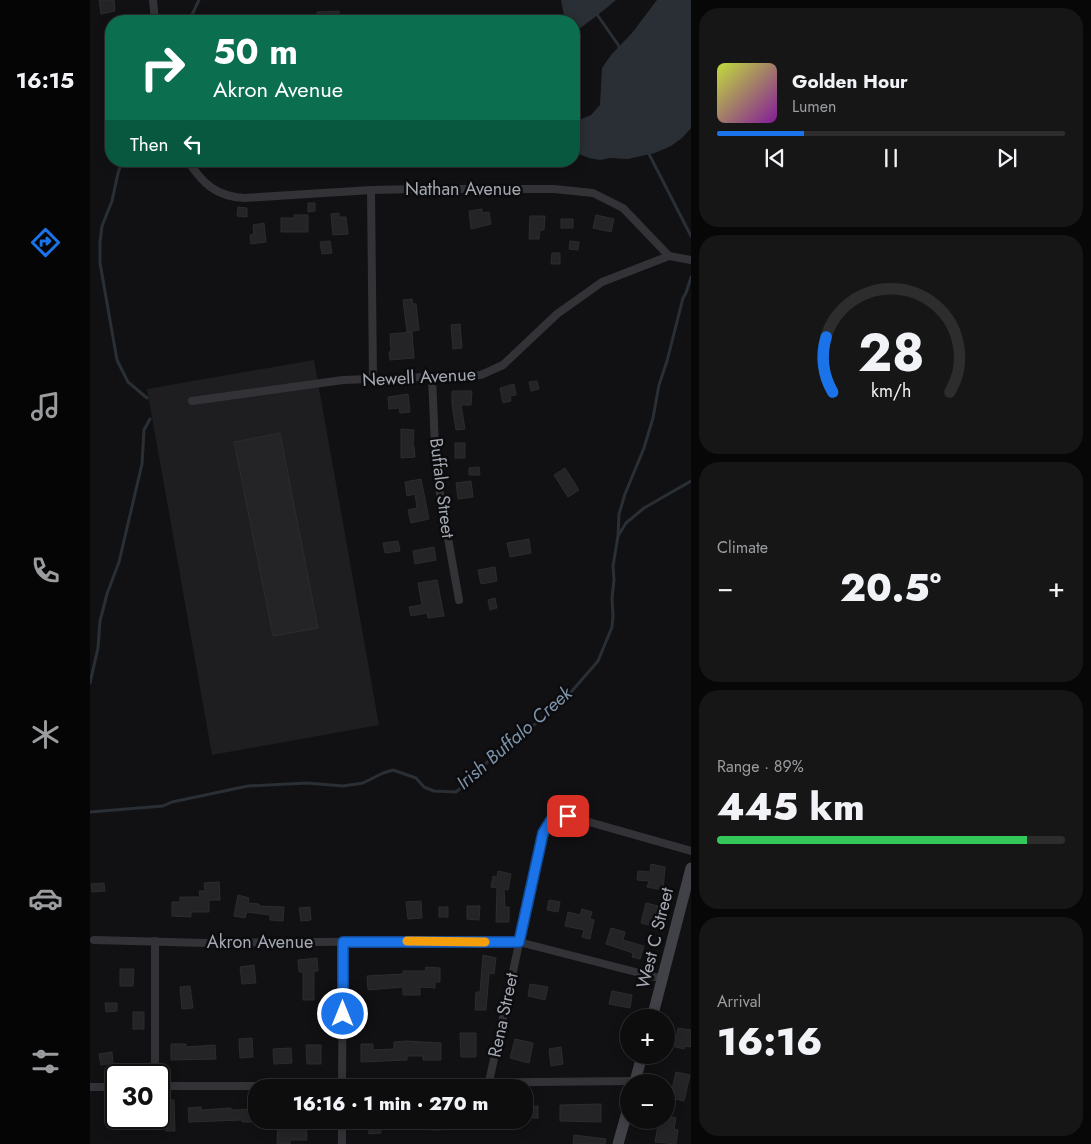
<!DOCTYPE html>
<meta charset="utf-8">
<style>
body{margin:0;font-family:Jost,sans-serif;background:#161617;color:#f1f3f6;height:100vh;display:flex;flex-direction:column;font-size:19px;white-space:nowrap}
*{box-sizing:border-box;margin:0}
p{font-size:16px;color:#9a9c9e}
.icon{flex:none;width:28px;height:28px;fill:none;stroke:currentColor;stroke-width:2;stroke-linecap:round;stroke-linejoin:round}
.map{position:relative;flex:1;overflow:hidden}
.details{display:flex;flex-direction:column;gap:8px;padding:8px;background:#070708;width:400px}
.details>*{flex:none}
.hud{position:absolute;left:15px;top:15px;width:475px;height:152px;border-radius:20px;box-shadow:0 2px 12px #0003,0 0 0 1px #2d2d2e;background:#0b6e4f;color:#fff;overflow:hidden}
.controls{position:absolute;left:530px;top:1009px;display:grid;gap:10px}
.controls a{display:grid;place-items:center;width:55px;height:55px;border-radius:50%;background:#0d0d0e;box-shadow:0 2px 12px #0003,0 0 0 1px #2d2d2e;font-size:25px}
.speed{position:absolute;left:15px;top:1064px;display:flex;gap:10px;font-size:25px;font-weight:700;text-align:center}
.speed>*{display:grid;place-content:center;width:65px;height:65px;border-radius:50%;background:#0d0d0e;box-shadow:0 2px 12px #0003,0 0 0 1px #2d2d2e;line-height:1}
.speed .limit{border:2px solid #111;border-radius:8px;background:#fff;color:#111}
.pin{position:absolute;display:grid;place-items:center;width:42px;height:42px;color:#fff;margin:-21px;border-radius:10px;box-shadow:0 2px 8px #0006}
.me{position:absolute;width:55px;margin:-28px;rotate:0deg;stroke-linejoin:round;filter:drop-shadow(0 0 4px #0008)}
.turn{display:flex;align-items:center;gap:18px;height:105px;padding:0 25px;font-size:22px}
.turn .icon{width:65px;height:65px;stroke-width:2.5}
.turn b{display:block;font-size:35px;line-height:42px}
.then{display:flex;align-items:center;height:48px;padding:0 25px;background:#0003;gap:10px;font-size:19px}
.big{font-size:38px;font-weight:800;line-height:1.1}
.details .card{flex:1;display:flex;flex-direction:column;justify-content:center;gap:8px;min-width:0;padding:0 18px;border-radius:20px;background:#161617}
.details .dial{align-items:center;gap:0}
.dial svg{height:130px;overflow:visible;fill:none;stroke:#2d2d2e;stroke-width:7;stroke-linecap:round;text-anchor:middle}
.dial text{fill:#f1f3f6;stroke:none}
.song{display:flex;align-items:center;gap:15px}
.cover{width:60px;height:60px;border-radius:8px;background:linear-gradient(135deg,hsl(70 70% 55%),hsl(290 70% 35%))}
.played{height:5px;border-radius:2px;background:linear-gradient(90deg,#1a73e8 25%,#2d2d2e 25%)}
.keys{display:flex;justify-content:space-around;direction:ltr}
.heat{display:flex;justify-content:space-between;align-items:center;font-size:28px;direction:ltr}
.charge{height:8px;border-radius:4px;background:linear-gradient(90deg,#34c759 89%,#2d2d2e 0)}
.trip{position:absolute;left:158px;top:1079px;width:285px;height:50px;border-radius:20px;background:#0d0d0e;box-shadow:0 2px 12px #0003,0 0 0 1px #2d2d2e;font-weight:800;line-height:50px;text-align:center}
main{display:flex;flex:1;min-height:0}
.tabs{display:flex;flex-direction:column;width:90px;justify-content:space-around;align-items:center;background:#050506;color:#9a9c9e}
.tabs .icon{width:35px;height:35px}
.tabs .selected{color:#1a73e8}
.tabs b{font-size:22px;color:#f1f3f6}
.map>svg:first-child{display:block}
.built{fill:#1e1d20}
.water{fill:#292f35}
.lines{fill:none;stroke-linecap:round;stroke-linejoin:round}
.stream{stroke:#292f35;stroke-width:3}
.building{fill:#242427;stroke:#2c2b2e}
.minor{stroke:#333337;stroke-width:8}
.secondary{stroke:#414247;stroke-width:11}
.route-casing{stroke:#114b97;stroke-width:12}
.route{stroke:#1a73e8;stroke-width:9}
.slow{stroke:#f59e0b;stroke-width:9}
.labels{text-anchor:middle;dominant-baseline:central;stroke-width:5;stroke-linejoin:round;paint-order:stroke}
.street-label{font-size:18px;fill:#a4a8b2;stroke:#0c0c0e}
.water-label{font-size:19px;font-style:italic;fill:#7d94ab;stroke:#0c0c0e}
</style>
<main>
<nav class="tabs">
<b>16:15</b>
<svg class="icon selected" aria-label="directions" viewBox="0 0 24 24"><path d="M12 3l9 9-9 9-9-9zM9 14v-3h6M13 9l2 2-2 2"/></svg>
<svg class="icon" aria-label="music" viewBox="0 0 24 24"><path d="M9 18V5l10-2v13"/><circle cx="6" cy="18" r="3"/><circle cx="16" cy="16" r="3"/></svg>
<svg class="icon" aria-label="phone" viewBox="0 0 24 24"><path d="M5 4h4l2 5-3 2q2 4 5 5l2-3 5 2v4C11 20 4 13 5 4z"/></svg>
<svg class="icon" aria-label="climate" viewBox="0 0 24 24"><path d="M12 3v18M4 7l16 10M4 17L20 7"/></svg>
<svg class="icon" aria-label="car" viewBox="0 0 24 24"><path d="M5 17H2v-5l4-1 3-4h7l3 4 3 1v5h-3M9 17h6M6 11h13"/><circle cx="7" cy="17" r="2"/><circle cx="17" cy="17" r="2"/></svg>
<svg class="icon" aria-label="filters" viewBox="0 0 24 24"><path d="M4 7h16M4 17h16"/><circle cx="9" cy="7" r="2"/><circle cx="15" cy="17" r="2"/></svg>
</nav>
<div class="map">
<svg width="601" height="1144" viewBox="0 0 601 1144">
<rect width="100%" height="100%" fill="#111113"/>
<!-- built -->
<polygon class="built" points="224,360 289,725 122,755 57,389"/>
<!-- water -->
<g class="water">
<path d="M471 0H526C512 12 498 22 484 33V21H475Z"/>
<polygon points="567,0 601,0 601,128 592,138 581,146 565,153 538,159 520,158 510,160 499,158 484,152 484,122 501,115 510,105 512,68 521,55 542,33"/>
</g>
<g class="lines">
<!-- stream -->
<g class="stream">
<polyline points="506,13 529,46 529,49"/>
<polyline points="99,21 109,0"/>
<polyline points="558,152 601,236"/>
<polyline points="32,161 28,173 22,201 12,226 10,242 10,263 27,360 38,382 57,398"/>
<polyline points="528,536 529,514 535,494 554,448 563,418 569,385 577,361 593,298 596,293 601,277"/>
<polyline points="0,683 8,648 10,621 17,594 29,562 52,464 54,430 60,419"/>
<polyline points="0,812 73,806 82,802 158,786 217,783 253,786 273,783 293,773 303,770 326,778 334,787 344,791 366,792 381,779 406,753 461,712 482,691 508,661 522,627 523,616 522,598 524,580 523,566 528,536 536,523 554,508 601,481"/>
</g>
</g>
<!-- building -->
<g class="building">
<polygon points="9,0 24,0 25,11 11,14"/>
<polygon points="249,11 249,21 227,21 227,12"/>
<polygon points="218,203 225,203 225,211 218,212"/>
<polygon points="148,207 157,208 157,217 147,216"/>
<polygon points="392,209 392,213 399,212 401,224 381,229 379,211"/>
<polygon points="249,213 249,217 256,217 258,234 243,235 241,214"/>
<polygon points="204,215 218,215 218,232 191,232 191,218 205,218"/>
<polygon points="506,215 524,219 521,232 503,228"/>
<polygon points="440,216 455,216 454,230 450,230 449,239 439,239"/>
<rect x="471" y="219" width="12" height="9"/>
<polygon points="174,223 176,242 161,244 160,235 164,234 163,225"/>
<polygon points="240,241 242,253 232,254 230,242"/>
<polygon points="480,241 489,242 488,250 479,249"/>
<polygon points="462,253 470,253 470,264 461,264"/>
<polygon points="322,299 323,304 326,304 329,330 317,332 313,300"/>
<polygon points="370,324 372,348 363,349 361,325"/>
<polygon points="322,332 324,358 300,360 299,352 301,351 300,334"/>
<polygon points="447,381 449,389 441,391 439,382"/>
<polygon points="424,384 426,395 420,396 421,401 413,403 410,388"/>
<polygon points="362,391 382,391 381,405 371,405 375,429 366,430 362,404"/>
<polygon points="318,394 320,412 310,413 309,408 299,409 298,397"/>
<polygon points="311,429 324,430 323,446 324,446 325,457 311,458"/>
<polygon points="190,433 228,628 183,636 144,442"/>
<rect x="365" y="443" width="10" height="15"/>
<polygon points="389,467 390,475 379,475 379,468"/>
<polygon points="475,468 489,490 478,497 464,475"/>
<polygon points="331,479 339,519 321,523 318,510 327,508 325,494 317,496 315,482"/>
<polygon points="381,481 383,497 368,499 366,483"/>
<polygon points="439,539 441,553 420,557 417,543"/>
<polygon points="308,541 310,551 295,553 293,543"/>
<polygon points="344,547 346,560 325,564 323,551"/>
<polygon points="405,567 407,581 391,584 388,570"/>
<polygon points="347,580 354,616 338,618 337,613 321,616 319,607 332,605 328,583"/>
<polygon points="405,598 407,608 400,610 398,600"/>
<polygon points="561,864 575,867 573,890 557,887 559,881 547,880 548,871 560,872"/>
<polygon points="408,871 421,874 418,890 414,889 415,907 419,907 419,922 406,922 407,888 401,887 403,876 407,877"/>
<polygon points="129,882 130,900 119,900 119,912 101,912 101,917 82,916 82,902 90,902 90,897 110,897 109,891 115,891 114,883"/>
<polygon points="14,883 15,891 2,892 1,884"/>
<polygon points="148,895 159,898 158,903 169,904 169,906 194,907 193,921 180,920 180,915 157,912 155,918 144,916"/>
<polygon points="459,900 470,902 468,912 457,910"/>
<polygon points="331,901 332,918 318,919 316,902"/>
<polygon points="556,903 568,906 563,926 551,923"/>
<polygon points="377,906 390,906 389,920 377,919"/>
<polygon points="220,907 221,920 211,921 209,908"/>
<rect x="349" y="907" width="9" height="10"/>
<polygon points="492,909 502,912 500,919 504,920 500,939 492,937 494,930 475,926 478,912 490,915"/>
<polygon points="521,928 535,932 533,940 554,946 550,959 542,957 543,953 516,944"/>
<polygon points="393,955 406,958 404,974 399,973 396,1010 385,1010 386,992 390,992"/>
<polygon points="227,958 228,971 224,971 224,1000 213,1000 213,972 209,972 208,960"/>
<polygon points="164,965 166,983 152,984 150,967"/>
<polygon points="336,967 350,968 350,982 345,982 345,988 330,987 330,995 313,995 313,987 278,990 277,976 313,974 313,971 335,971"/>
<polygon points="30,969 44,969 43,986 30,986"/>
<polygon points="440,984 458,987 455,1000 438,996"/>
<polygon points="100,986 103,1008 92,1009 90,987"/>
<polygon points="522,991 542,995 540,1008 519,1004"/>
<polygon points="15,1003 27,1003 27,1011 16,1012"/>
<rect x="43" y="1012" width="11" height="17"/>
<polygon points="588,1028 601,1030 601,1047 595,1046 594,1049 585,1047"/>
<polygon points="370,1033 386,1033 386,1057 371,1057"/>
<polygon points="162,1038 163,1057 150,1058 149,1039"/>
<polygon points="425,1039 443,1043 439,1063 420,1058"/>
<polygon points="316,1041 351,1043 351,1060 333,1060 333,1056 317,1056 317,1060 271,1062 271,1044 283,1044 283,1050 304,1049 304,1042"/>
<polygon points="81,1044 96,1044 96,1047 125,1045 126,1059 81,1060"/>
<polygon points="216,1045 231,1045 231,1064 217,1064"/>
<polygon points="471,1047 473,1064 461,1066 459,1049"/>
<polygon points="201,1048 202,1063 184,1064 183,1049"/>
<polygon points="22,1052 23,1063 11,1065 9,1054"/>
<polygon points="586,1072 600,1075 594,1101 580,1098"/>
<polygon points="75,1100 84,1100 85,1131 76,1131"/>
<polygon points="511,1104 511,1122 470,1121 470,1105"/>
<rect x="434" y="1106" width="14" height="12"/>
<polygon points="111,1107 111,1110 141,1108 141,1110 165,1109 166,1122 152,1122 152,1120 99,1122 98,1108"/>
<polygon points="576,1116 586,1118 584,1129 588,1130 586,1144 565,1142 569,1120 576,1120"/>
<polygon points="188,1120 216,1120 217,1140 200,1140 200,1144 187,1144"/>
<polygon points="278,1120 290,1120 291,1133 279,1134"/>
<polygon points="340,1120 351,1120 351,1130 341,1130"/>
<polygon points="484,1135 516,1139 515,1144 483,1144"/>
</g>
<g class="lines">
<!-- minor -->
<g class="minor">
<polyline points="63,0 65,21"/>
<path d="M98 161C113 184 126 196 154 198L281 190 328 189H464L503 193 533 208 579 256 601 260"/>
<polyline points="281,190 283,379"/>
<polyline points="342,376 346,471 369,600"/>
<polyline points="102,401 253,380 391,375 413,365 467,314 512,282 579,256"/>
<polyline points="4,940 116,943 346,941 429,942 573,979"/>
<polyline points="65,1075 65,941"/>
<polyline points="399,1082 453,833 461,820 478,816 601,851"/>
<polyline points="69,1086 252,1086 347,1083 545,1081"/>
<polyline points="0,1087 26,1087"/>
<polyline points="252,1088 253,942"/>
<polyline points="252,1144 252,1120"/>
</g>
<!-- secondary -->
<g class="secondary">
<polyline points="562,1018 601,868"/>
<polyline points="545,1082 552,1055"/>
<polyline points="528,1144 539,1105"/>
</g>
</g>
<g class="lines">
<!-- route casing -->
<g class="route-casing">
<polyline id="route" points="253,1014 253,942 429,942 453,833 461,820 478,816"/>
</g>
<!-- route -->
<use href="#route" class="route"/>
<!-- slow -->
<polyline class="slow" points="317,941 395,942"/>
</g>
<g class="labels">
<!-- street labels -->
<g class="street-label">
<text x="373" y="189">Nathan Avenue</text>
<text transform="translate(329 377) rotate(-3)">Newell Avenue</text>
<text transform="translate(352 488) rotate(83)">Buffalo Street</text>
<text transform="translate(565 938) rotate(-76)">West C Street</text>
<text x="170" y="942">Akron Avenue</text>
<text transform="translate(413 1015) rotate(-78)">Rena Street</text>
</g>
<!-- water labels -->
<g class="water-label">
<text transform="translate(424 738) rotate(-41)">Irish Buffalo Creek</text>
</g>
</g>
</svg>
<div class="controls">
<a>+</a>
<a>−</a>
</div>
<div class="speed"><div class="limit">30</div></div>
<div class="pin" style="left:478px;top:816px;background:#d93025"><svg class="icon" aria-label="arrive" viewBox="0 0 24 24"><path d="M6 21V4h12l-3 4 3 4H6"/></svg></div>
<svg class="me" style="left:253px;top:1014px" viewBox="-20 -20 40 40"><circle r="17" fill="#1a73e8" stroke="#fff" stroke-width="3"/><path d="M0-11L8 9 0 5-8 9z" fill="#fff"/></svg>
<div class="trip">16:16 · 1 min · 270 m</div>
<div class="hud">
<div class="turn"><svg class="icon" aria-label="right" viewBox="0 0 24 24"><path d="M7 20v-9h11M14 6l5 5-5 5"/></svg><div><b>50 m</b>Akron Avenue</div></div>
<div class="then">Then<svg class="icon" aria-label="left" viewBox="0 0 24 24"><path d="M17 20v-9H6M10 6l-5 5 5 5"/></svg></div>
</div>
</div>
<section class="details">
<div class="card">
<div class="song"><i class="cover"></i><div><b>Golden Hour</b><p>Lumen</p></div></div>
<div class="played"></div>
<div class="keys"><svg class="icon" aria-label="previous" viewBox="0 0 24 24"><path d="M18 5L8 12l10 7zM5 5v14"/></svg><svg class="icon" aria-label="pause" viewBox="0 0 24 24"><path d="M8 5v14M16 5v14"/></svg><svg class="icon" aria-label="next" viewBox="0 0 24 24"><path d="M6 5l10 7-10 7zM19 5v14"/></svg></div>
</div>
<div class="card dial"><svg viewBox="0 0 100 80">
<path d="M14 69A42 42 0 1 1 86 69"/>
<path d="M14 69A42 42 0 0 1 10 35" stroke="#1a73e8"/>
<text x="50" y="56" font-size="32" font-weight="700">28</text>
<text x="50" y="72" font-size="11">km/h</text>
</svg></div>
<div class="card"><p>Climate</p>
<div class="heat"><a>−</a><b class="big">20.5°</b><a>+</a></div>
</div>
<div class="card"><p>Range · 89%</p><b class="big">445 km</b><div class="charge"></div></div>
<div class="card"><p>Arrival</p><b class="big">16:16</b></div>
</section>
</main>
